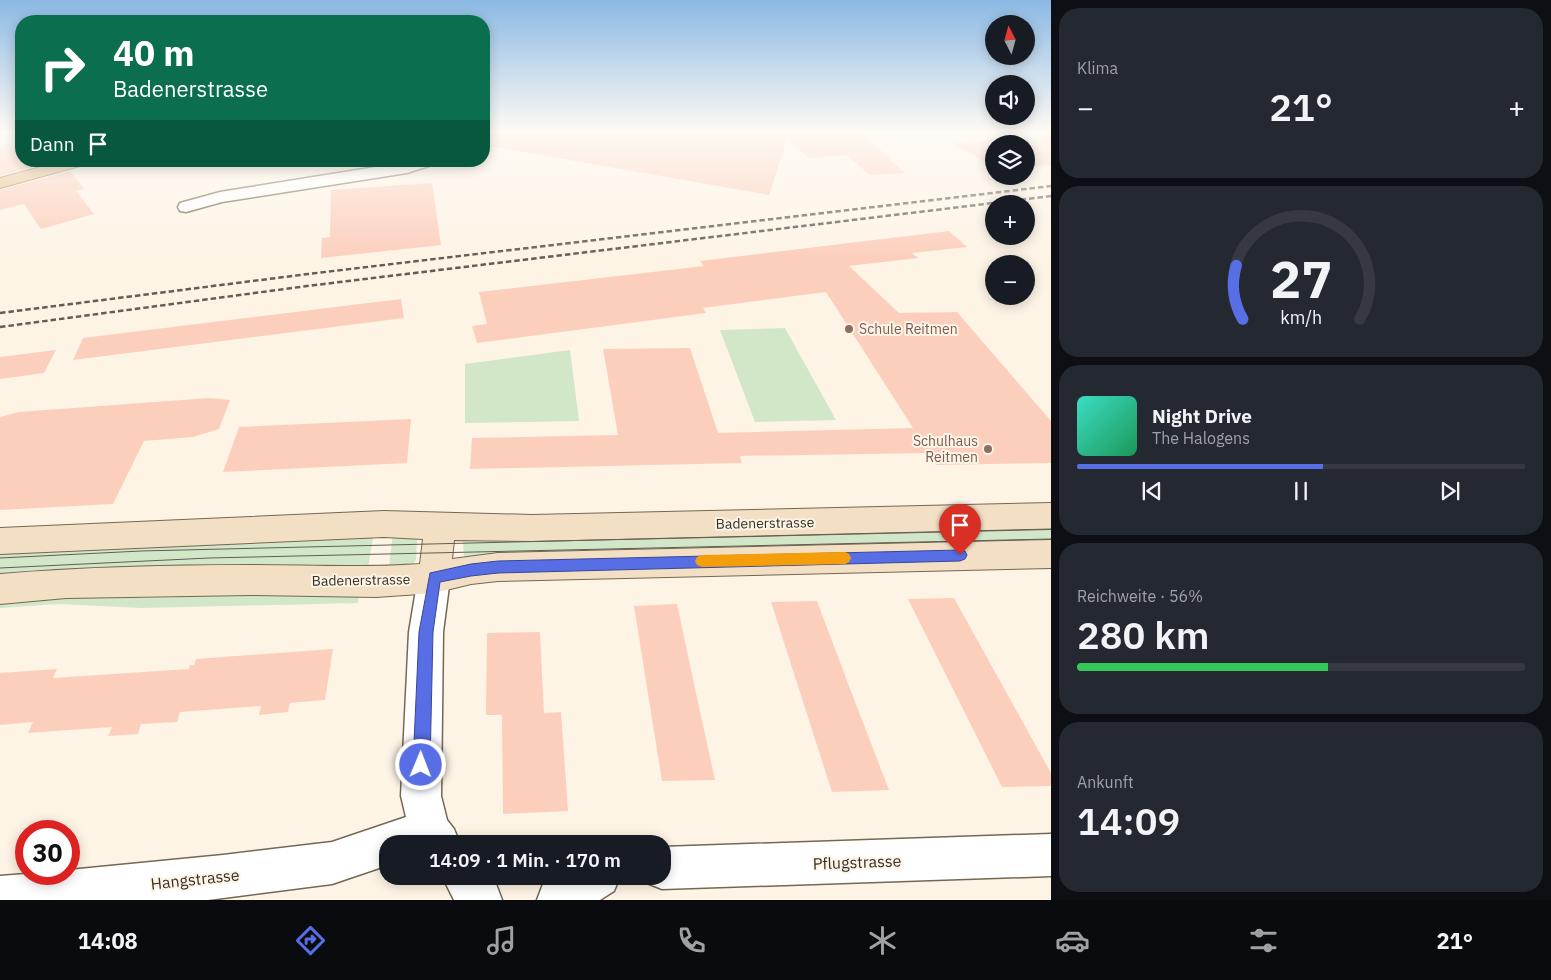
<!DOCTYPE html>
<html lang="de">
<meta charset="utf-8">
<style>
body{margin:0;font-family:"IBM Plex Sans",sans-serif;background:#242831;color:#f1f3f6;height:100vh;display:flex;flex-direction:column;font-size:19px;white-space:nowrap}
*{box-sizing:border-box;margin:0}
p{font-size:16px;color:#9ea1a6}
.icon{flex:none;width:28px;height:28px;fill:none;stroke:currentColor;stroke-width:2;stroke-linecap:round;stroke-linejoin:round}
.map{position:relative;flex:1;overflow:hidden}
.drawer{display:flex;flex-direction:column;gap:8px;padding:8px;background:#0d0f14;width:500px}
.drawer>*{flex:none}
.guide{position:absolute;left:15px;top:15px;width:475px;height:152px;border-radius:20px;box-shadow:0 2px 12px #0003;background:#0b6e4f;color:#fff;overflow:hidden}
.needle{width:32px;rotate:354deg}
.fabs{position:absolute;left:985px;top:15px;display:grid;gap:10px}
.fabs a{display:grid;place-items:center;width:50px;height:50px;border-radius:50%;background:#171b24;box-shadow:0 2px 12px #0003;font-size:25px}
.speed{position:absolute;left:15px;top:820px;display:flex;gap:10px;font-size:25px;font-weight:700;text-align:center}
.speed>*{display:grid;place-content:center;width:65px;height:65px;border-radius:50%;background:#171b24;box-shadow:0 2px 12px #0003;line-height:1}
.speed .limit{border:8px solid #d22;background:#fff;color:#111}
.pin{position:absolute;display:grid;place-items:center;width:42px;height:42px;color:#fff;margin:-51px -21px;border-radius:50% 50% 50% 0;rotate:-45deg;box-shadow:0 0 5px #0007}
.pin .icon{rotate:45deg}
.me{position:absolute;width:55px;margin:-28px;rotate:1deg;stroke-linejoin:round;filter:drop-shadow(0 0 4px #0008)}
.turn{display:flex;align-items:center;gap:18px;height:105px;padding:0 15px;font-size:22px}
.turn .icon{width:65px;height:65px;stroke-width:2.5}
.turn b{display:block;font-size:35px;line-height:42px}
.then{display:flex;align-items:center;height:48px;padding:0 15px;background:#0003;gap:10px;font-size:19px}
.big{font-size:38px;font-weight:600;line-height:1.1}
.drawer .tile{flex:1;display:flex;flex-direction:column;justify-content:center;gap:8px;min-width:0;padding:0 18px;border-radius:20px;background:#242831}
.drawer .dial{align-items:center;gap:0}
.dial svg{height:130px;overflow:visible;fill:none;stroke:#363941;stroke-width:7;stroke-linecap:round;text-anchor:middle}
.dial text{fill:#f1f3f6;stroke:none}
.song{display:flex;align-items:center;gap:15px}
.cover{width:60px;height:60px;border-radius:8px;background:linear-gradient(135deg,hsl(170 70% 55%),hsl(150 70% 35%))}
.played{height:5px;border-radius:2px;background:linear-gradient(90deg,#586ee5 55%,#363941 55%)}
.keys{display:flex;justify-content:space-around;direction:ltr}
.heat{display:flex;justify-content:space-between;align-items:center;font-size:28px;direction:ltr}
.charge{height:8px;border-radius:4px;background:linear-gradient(90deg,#34c759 56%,#363941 0)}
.trip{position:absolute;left:379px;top:835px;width:292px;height:50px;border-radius:20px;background:#171b24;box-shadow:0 2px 12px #0003;font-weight:600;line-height:50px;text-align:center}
.dock{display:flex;height:80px;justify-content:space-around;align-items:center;background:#090b0e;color:#9ea1a6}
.dock .icon{width:35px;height:35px}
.dock .on{color:#586ee5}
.dock b{font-size:22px;color:#f1f3f6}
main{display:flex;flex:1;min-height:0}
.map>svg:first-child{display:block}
.green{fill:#d1e7c8}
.building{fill:#fccfbd}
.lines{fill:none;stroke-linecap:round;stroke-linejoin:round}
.minor-casing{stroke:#746853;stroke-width:3}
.secondary-casing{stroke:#746853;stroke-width:2}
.primary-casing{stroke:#9c7233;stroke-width:2}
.minor{fill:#fff;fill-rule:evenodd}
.secondary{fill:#f2dfc4;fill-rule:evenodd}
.primary{fill:#e5bf88;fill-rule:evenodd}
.tram{stroke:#635d53;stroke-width:1}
.rail{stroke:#635d53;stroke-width:2.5;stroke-dasharray:5.5 3;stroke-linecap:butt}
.route{fill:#586ee5;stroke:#394895}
.slow{fill:#f59e0b}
.education-dot{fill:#8d6e63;stroke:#fdf4e6;stroke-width:2}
.labels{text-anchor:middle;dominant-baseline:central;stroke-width:4;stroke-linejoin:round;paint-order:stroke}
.education-label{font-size:14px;fill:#785e54;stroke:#fdf4e6;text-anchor:start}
.street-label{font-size:14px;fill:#353027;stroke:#fdf4e6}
.near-street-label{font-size:16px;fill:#353027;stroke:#fdf4e6}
</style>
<main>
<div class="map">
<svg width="1051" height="900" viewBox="0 0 1051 900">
<rect width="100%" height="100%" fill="#fdf4e6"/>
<!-- green -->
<g class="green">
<polygon points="785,328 836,420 755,422 720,330"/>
<polygon points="570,350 579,421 465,423 465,364"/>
<polygon points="1051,523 1051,546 464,558 463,541 465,539"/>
<polygon points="374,532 368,567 0,581 0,549"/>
<polygon points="393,533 414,536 417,539 416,560 412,565 389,567"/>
<polygon points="95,593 144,598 257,595 359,596 358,603 142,608 58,604 0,608 0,598"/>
</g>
<!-- building -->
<g class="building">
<polygon points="484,131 856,131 892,159 888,159 906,173 870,175 846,155 809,158 787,139 769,195 484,145"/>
<polygon points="1051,136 1051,165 1026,167 1026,144 994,144 994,168 953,143"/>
<polygon points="21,141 21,161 54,161 0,176 0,146"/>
<polygon points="70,171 84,189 76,191 94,214 41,229 24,204 0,210 0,190"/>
<polygon points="432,183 441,245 321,258 322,238 330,237 331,190"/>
<polygon points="949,231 967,247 912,253 918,258 849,266 899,313 957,312 1051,421 1051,463 936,465 929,453 740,456 742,463 470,469 472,438 618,435 603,349 690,348 718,433 913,428 826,292 703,308 706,313 477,343 472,326 487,324 479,292 704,266 700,261"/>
<polygon points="401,299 404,318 73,360 83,338"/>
<polygon points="56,350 44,373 0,379 0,357"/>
<polygon points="209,398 230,400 219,429 193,437 144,441 113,504 0,510 0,417 19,412"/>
<polygon points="411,419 407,463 223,472 239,427"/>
<polygon points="954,598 1051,773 1051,786 1002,787 908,599"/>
<polygon points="817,601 849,686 889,790 832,792 771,602"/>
<polygon points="677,604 694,684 715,780 662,781 634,606"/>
<polygon points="540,632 544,713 561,712 568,811 503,814 502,715 486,715 487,633"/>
<polygon points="333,649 325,700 290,703 288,712 259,715 261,706 180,712 177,722 141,724 138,734 108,736 112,727 28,733 33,722 0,725 0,673 57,669 53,678 189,669 190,665 194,665 196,659"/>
</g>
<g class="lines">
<!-- minor casing -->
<g class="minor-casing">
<g id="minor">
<polygon points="413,161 437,161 435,164 407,173 222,202 186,212 180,211 178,207 180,203 220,192"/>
<polygon points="434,564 445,568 450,578 443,632 441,796 447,820 454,829 460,844 388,844 388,865 332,884 208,900 0,900 0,876 26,874 69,874 69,870 223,855 332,842 406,817 401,796 409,632 418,578 423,568"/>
<polygon points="1051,834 1051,876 662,889 647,883 644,876 662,876 662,847"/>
<polygon points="442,876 490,876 496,884 502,900 454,900"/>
<polygon points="557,876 620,876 614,891 600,900 537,900 543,884"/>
</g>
</g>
<!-- secondary casing -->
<g class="secondary-casing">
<path id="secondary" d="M1051 503V529L532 541 454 540 452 559 498 553 1051 540V568L498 581 471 584 434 593 376 597 252 595 66 598 0 604V574C84 567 168 565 252 565 308 565 363 568 420 564L423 539 384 537 0 554V528L384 511 532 515Z"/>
</g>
<!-- primary casing -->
<g class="primary-casing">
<polygon id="primary" points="62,161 89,161 87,164 0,188 0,178"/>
</g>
<!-- minor -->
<use href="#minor" class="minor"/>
<!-- secondary -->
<use href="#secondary" class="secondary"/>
<!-- primary -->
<use href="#primary" class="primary"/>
<!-- tram -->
<g class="tram">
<polyline points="0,558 141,551 1051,529"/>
<polyline points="0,568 209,558 1051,539"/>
</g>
<!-- rail -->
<g class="rail">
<polyline points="0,313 308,274 1051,186"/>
<polyline points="0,327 307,286 1051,196"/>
</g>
</g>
<!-- sky -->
<linearGradient id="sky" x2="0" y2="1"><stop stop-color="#8bb9e4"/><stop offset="0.51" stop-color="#fefaf4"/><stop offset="1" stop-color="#fefaf4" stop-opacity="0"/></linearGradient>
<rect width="1051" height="257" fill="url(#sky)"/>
<!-- route -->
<polygon class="route" points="960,550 965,551 967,555 965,559 960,561 498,573 471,576 440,582 433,632 430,765 427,771 421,774 415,771 413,765 419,632 430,573 471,564 498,561"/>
<!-- slow -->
<polygon class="slow" points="845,552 849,554 851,558 849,562 845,564 702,567 697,565 695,561 697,557 702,555"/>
<!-- markers -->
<g class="education-dot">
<circle cx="849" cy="329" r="5"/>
<circle cx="988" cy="449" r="5"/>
</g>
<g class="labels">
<!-- education labels -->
<g class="education-label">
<text x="859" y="329">Schule Reitmen</text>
<text x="978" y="441" text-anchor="end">Schulhaus<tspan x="978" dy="16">Reitmen</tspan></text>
</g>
<!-- street labels -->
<g class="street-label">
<text transform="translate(765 523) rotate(-1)">Badenerstrasse</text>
<text transform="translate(361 580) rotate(-1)">Badenerstrasse</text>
</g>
<!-- near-street labels -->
<g class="near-street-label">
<text transform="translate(857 862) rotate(-2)">Pflugstrasse</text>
<text transform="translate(195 879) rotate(-6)">Hangstrasse</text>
</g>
</g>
</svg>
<div class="fabs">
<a><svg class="needle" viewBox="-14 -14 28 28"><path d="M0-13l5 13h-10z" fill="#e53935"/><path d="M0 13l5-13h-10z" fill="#9ea1a6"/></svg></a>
<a><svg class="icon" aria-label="sound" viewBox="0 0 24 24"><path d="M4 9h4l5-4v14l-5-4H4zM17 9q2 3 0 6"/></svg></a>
<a><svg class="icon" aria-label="layers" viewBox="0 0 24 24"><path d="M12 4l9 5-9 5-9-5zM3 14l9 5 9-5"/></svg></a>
<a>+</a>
<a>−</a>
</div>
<div class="speed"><div class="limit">30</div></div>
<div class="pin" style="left:960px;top:555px;background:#d93025"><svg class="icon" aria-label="arrive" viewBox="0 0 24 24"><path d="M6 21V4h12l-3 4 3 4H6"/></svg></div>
<svg class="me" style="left:421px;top:765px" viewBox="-20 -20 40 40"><circle r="17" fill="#586ee5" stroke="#fff" stroke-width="3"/><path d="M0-11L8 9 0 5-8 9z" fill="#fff"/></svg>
<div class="trip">14:09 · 1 Min. · 170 m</div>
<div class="guide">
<div class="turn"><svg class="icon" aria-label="right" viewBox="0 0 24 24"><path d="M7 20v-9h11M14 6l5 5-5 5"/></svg><div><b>40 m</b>Badenerstrasse</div></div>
<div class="then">Dann<svg class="icon" aria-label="arrive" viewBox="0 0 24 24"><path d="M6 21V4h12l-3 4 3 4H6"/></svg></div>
</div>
</div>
<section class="drawer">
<div class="tile"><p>Klima</p>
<div class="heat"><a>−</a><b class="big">21°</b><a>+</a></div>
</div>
<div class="tile dial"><svg viewBox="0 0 100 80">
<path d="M14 69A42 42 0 1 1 86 69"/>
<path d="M14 69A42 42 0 0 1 10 36" stroke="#586ee5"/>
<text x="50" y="56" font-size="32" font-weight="700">27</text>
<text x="50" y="72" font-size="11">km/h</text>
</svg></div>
<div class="tile">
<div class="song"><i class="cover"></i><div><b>Night Drive</b><p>The Halogens</p></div></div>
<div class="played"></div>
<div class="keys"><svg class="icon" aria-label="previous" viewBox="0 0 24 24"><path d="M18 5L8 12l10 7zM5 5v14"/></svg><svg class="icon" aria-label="pause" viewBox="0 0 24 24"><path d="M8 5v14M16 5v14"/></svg><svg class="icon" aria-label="next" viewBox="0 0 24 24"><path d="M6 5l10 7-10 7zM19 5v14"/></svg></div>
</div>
<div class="tile"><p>Reichweite · 56%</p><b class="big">280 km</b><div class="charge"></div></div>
<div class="tile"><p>Ankunft</p><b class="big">14:09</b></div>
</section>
</main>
<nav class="dock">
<b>14:08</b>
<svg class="icon on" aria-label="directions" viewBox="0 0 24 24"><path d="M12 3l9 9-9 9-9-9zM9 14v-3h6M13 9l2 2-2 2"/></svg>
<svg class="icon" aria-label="music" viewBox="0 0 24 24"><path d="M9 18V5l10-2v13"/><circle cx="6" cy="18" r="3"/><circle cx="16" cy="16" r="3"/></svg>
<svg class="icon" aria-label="phone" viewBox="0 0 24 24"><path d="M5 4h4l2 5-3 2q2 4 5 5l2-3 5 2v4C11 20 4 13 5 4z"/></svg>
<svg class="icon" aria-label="climate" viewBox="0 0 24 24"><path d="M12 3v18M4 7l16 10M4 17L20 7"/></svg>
<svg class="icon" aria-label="car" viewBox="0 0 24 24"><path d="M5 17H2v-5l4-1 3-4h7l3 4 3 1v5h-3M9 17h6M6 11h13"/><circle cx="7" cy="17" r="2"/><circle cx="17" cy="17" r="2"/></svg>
<svg class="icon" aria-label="filters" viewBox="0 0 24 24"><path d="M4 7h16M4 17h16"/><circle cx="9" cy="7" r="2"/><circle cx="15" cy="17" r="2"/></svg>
<b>21°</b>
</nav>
